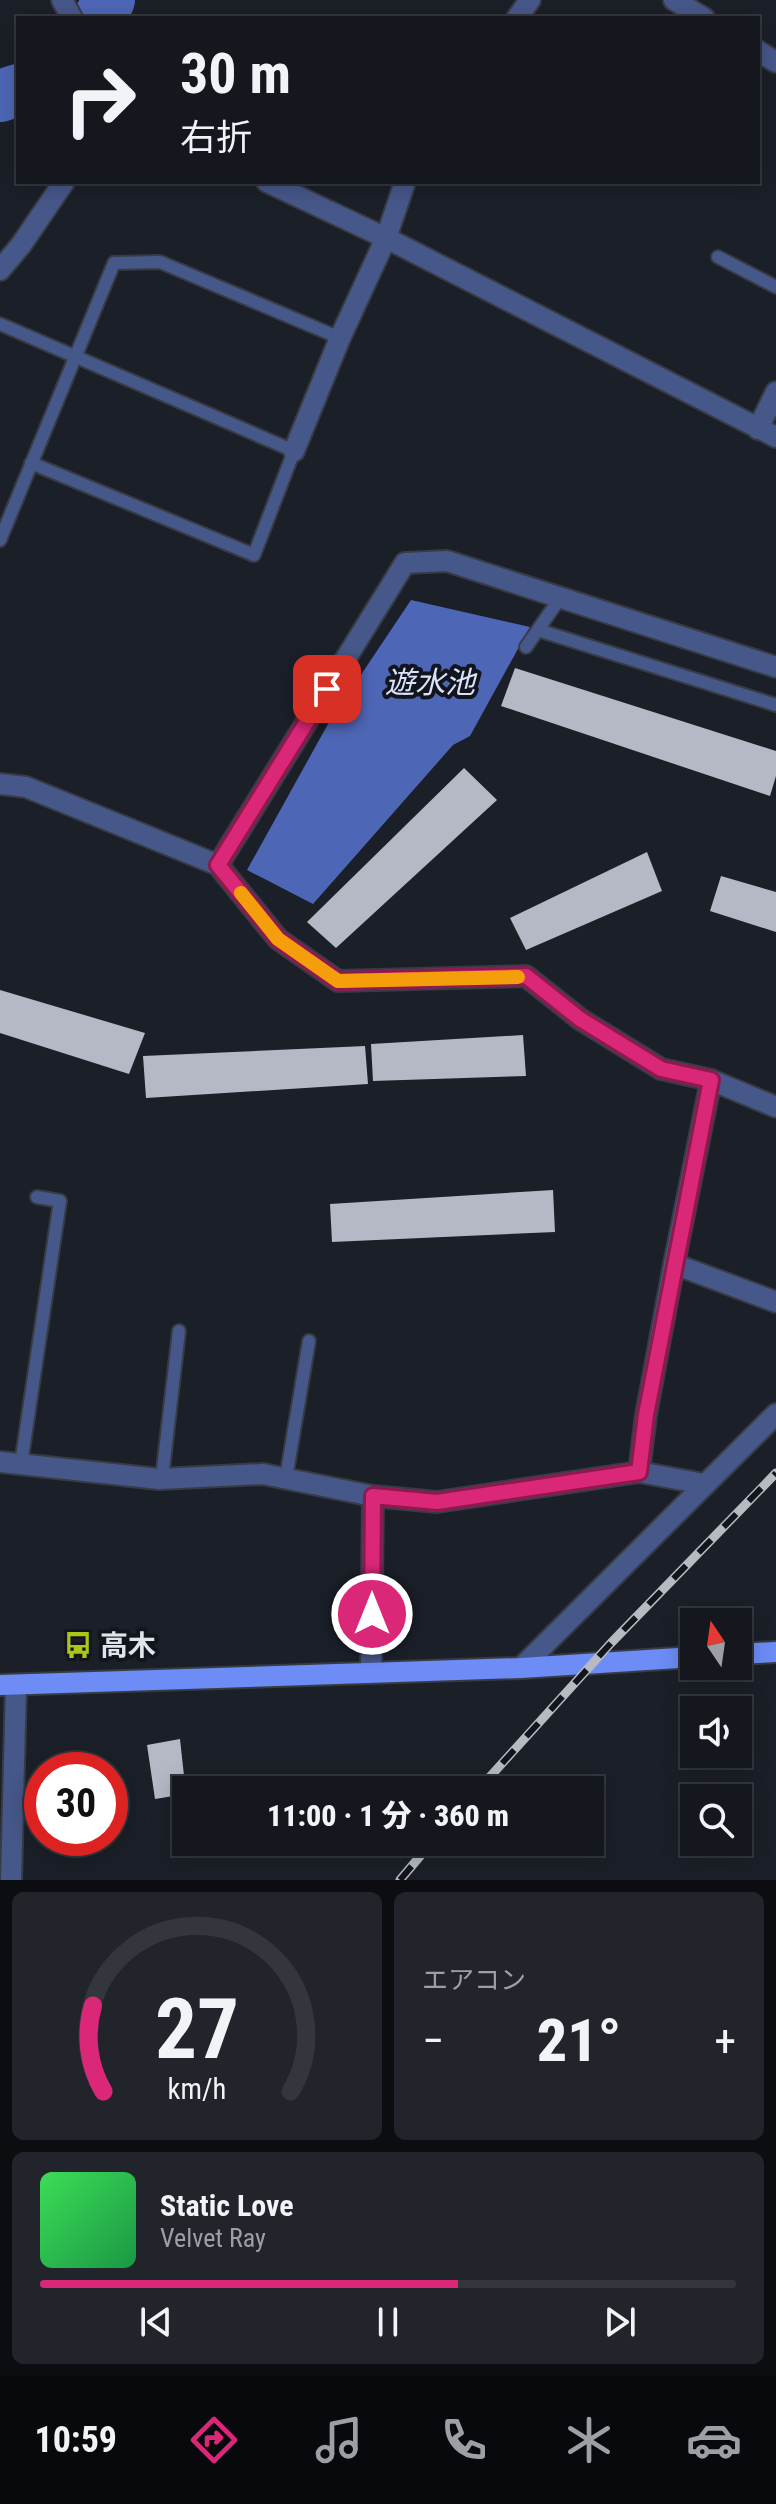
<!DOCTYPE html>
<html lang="ja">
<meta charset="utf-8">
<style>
body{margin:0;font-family:"Roboto Condensed","Noto Sans JP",sans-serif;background:#21242b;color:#f1f3f6;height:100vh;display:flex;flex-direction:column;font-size:30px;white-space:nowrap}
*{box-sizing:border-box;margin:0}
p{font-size:26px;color:#9d9fa4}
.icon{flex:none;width:44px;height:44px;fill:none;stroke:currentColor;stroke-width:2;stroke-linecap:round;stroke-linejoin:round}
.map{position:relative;height:1880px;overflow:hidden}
.sheet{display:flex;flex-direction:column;gap:12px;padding:12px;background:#0b0d10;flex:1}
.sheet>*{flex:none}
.hud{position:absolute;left:16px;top:16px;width:744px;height:168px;border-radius:0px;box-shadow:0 4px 20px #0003,0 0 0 2px #33363c;background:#14171e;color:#f1f3f6;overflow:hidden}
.needle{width:52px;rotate:347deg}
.controls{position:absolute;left:680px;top:1608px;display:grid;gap:16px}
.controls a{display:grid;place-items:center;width:72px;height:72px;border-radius:0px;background:#14171e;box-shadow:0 4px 20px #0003,0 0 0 2px #33363c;font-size:40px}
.speed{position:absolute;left:24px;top:1752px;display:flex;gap:16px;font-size:40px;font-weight:700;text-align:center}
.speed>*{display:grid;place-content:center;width:104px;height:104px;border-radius:50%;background:#14171e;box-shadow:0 4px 20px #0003,0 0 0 2px #33363c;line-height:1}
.speed .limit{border:12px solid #d22;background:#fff;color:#111}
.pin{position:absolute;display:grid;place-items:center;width:68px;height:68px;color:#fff;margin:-34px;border-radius:16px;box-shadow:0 4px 12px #0006}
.me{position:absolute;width:88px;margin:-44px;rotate:0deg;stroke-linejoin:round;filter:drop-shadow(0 0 6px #0008)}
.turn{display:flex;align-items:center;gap:28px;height:168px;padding:0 32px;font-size:36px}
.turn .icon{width:104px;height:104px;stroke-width:2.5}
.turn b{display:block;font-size:56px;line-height:68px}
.big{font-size:60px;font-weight:800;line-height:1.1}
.sheet .card{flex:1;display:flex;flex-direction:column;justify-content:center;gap:12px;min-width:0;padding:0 28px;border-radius:12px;background:#21242b}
.sheet .dial{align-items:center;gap:0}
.dial svg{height:208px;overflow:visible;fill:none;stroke:#33363c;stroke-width:7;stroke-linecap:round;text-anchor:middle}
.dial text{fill:#f1f3f6;stroke:none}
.song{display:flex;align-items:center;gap:24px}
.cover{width:96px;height:96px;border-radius:12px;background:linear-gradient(135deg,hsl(130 70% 55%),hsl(140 70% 35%))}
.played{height:8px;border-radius:4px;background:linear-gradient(90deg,#db2777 60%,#33363c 60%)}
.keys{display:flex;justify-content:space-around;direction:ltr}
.heat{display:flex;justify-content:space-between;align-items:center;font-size:44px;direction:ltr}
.sheet .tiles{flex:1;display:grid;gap:12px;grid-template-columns:1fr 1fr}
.card:last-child{grid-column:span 2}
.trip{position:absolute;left:172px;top:1776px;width:432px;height:80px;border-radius:0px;background:#14171e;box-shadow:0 4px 20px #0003,0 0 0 2px #33363c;font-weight:800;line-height:80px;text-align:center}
.dock{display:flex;height:128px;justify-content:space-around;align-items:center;background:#08090c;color:#9d9fa4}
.dock .icon{width:56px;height:56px}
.dock .selected{color:#db2777}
.dock b{font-size:36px;color:#f1f3f6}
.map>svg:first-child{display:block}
.water{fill:#4e66b6}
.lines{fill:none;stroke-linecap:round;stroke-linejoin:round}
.river{stroke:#4e66b6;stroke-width:52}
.building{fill:#b5b9c5}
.service-casing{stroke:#373b43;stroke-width:16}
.minor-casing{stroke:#373b43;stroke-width:24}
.primary-casing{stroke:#373b43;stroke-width:24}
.service{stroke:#465789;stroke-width:12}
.minor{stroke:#465789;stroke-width:20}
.primary{stroke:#6d8cf6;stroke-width:20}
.rail-casing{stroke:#b7bbc1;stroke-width:9}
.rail{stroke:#12151e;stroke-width:6;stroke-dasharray:18;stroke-linecap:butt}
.route-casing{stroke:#8e194d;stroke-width:20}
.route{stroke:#db2777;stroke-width:14}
.slow{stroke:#f59e0b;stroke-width:14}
.labels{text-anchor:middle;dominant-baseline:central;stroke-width:8;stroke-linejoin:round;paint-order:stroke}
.poi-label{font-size:28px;font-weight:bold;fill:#e1e4ea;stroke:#12151e;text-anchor:start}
.water-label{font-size:30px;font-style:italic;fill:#dae3f9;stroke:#12151e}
</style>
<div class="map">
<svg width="776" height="1880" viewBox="0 0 776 1880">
<rect width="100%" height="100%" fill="#1b1f28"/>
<!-- water -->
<polygon class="water" points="411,600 530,627 470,736 453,745 313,904 247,870 328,724"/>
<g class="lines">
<!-- river -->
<g class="river">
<polyline points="99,18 109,0"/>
<polyline points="0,96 18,90"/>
</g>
</g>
<!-- building -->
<g class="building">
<polygon points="515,668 776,751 776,776 770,796 501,706"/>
<polygon points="464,768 497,800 336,948 307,922"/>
<polygon points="647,852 662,891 526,950 510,918"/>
<polygon points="721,876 776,892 776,932 710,911"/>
<polygon points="0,990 145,1033 129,1074 0,1033"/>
<polygon points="523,1035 526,1076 373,1081 371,1044"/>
<polygon points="365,1046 368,1084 146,1098 143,1056"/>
<polygon points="553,1190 555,1232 332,1242 330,1204"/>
<polygon points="180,1739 186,1794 155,1799 147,1745"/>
</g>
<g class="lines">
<!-- service casing -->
<g class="service-casing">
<g id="service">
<polyline points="718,257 776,287"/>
<polyline points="0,324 294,451 254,555 31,463"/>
<polyline points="0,540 114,263 160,262 340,338"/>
<polyline points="538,630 776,705"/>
<polyline points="526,647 560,598"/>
<polyline points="21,1464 60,1201 37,1197"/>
<polyline points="162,1478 179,1331"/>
<polyline points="286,1478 309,1341"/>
</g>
</g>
<!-- minor casing -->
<g class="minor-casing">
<g id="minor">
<polyline points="62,0 72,18"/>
<polyline points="674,0 704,18"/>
<polyline points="517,18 530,0"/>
<polyline points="758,51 776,62"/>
<polyline points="267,182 386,238 776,437"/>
<polyline points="0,270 21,245 64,182"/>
<polyline points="758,429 776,392"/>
<polyline points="294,451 340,338 386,238 405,182"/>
<polyline points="0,784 26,787 218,865 405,563 447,561 776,667"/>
<polyline points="218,865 278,939 338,981 526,976 580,1019 661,1069 711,1080"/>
<polyline points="674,1264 711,1080 776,1107"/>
<polyline points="0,1462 159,1479 263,1474 373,1496 371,1673"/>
<polyline points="639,1472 646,1415 674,1264 776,1302"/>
<polyline points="373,1496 437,1502 639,1472 704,1484"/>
<polyline points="521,1668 776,1414"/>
<polyline points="11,1880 16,1685"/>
</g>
</g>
<!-- primary casing -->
<g class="primary-casing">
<g id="primary">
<polyline points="738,1654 776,1652"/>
<polyline points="0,1685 521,1668 694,1657"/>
</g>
</g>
<!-- service -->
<use href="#service" class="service"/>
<!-- minor -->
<use href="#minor" class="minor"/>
<!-- primary -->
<use href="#primary" class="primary"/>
<!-- rail casing -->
<g class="rail-casing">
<g id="rail">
<polyline points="478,1790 611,1643 776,1473"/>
<polyline points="400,1880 432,1842"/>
</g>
</g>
<!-- rail -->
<use href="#rail" class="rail"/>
</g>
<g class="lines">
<!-- route casing -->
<g class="route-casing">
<polyline id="route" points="327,689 218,865 278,939 338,981 526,976 580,1019 661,1069 711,1080 646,1415 639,1472 437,1502 373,1496 372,1614"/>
</g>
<!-- route -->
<use href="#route" class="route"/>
<!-- slow -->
<polyline class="slow" points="241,893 278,939 338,981 518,977"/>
</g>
<!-- icons -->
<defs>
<g id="bus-bare" transform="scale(2.16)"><path d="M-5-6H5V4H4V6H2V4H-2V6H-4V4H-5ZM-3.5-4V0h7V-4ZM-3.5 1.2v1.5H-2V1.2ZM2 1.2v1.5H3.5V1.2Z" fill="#abc615" stroke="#12151e" stroke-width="2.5" paint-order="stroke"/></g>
</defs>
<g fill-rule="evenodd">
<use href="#bus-bare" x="78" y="1645"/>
</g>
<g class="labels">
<!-- poi labels -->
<g class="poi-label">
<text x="100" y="1645">高木</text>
</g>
<!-- water labels -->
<g class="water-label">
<text x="430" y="682">遊水池</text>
</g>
</g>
</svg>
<div class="controls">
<a><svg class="needle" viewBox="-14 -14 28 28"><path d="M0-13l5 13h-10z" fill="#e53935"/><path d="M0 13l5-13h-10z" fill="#9d9fa4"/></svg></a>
<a><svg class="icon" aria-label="sound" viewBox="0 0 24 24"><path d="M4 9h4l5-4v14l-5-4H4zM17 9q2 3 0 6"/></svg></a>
<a><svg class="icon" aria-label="search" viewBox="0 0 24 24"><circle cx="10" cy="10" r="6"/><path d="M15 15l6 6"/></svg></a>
</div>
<div class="speed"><div class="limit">30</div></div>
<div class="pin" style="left:327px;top:689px;background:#d93025"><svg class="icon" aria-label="arrive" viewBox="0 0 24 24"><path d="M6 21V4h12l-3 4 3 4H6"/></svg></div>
<svg class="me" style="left:372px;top:1614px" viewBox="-20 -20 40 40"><circle r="17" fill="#db2777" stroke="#fff" stroke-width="3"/><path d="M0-11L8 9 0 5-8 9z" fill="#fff"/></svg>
<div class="trip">11:00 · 1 分 · 360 m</div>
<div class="hud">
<div class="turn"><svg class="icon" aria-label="right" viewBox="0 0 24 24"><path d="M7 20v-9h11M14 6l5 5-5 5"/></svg><div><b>30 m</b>右折</div></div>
</div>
</div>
<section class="sheet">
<div class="tiles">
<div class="card dial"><svg viewBox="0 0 100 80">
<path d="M14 69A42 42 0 1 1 86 69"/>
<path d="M14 69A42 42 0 0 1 10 36" stroke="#db2777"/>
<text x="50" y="56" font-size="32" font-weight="700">27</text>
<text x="50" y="72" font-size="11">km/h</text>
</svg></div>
<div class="card"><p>エアコン</p>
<div class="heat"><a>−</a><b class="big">21°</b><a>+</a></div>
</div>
<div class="card">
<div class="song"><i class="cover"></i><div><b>Static Love</b><p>Velvet Ray</p></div></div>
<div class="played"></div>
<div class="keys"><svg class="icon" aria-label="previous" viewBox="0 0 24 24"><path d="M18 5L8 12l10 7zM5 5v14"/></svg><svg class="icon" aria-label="pause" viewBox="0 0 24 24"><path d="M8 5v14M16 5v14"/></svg><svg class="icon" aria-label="next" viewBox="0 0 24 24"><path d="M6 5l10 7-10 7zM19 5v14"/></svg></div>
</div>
</div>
</section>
<nav class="dock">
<b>10:59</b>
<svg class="icon selected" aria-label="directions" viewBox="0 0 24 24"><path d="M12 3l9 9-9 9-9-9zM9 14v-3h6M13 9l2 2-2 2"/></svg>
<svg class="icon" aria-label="music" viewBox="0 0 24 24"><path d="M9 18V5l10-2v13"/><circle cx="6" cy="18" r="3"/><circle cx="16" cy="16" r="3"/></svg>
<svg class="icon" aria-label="phone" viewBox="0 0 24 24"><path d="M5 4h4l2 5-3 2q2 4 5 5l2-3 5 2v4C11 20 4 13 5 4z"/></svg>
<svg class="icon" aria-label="climate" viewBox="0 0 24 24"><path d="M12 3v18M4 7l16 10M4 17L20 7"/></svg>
<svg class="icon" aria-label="car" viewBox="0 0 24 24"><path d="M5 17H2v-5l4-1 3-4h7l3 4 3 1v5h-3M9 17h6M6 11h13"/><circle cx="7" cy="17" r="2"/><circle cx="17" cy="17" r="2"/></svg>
</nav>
